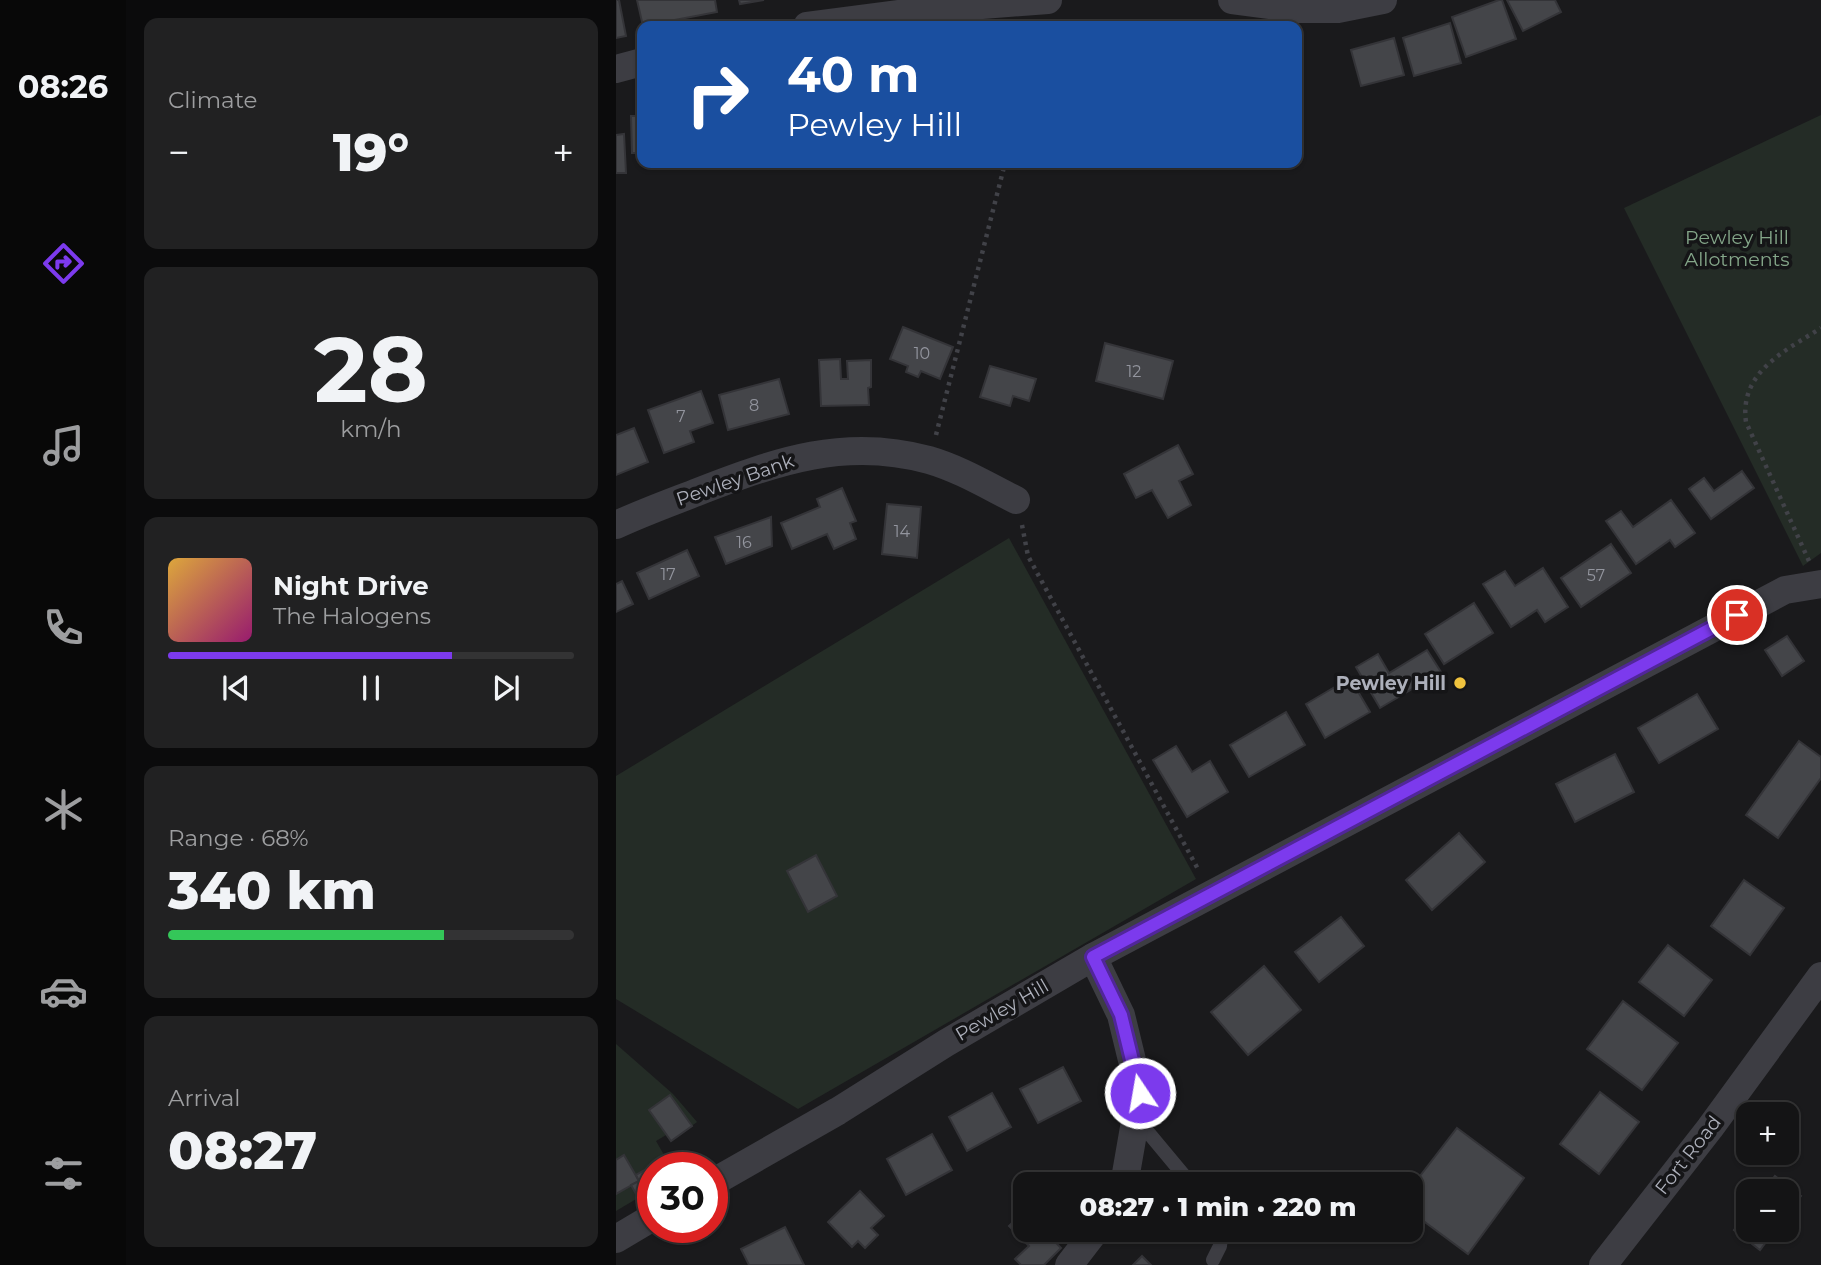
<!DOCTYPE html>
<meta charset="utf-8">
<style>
body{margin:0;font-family:Montserrat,sans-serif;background:#212122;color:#f1f3f6;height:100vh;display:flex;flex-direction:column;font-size:26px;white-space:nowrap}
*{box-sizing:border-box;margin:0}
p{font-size:23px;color:#9d9ea0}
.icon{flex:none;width:38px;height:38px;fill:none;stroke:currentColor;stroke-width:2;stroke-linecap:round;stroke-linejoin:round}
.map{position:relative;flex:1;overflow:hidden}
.details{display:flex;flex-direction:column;gap:18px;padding:18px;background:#0b0b0c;width:490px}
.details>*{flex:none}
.banner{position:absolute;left:21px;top:21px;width:665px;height:147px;border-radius:14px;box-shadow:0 2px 5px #0004,0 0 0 2px #333334;background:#1a4fa0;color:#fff;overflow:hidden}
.fabs{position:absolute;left:1120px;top:1102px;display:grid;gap:14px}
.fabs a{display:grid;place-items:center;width:63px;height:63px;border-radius:14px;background:#141415;box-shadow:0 2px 5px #0004,0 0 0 2px #333334;font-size:35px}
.speed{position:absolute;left:21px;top:1152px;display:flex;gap:14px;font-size:35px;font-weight:700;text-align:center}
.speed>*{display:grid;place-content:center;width:91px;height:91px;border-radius:50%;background:#141415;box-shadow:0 2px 5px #0004,0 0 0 2px #333334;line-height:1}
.speed .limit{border:10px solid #d22;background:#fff;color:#111}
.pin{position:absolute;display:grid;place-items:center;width:60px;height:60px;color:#fff;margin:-30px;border:4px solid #fff;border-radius:50%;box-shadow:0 2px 7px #0007}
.me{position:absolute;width:77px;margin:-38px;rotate:348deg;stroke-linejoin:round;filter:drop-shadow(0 0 5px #0008)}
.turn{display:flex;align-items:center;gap:24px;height:147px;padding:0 35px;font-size:32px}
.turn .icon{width:91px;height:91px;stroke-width:2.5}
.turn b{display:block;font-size:49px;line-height:60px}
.big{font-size:52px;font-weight:800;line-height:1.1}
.details .tile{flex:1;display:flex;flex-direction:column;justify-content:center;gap:10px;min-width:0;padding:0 24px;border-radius:14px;background:#212122}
.details .dial{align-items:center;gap:0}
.dial b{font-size:91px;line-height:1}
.song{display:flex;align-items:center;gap:21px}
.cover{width:84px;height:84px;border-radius:10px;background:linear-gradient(135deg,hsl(40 70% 55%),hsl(320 70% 35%))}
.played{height:7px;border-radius:4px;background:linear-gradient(90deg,#7c3aed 70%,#333334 70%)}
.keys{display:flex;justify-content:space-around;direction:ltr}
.heat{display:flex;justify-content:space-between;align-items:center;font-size:38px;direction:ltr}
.charge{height:10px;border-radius:5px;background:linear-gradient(90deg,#34c759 68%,#333334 0)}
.trip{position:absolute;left:397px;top:1172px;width:410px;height:70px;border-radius:14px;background:#141415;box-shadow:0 2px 5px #0004,0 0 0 2px #333334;font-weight:800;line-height:70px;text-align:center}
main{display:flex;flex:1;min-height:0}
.tabs{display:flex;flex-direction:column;width:126px;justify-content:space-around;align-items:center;background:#080808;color:#9d9ea0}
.tabs .icon{width:49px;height:49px}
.tabs .on{color:#7c3aed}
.tabs b{font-size:32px;color:#f1f3f6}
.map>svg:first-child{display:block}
.green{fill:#242c26}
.building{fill:#444549;stroke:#343438;stroke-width:2}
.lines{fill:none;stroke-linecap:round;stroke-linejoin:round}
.path{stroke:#414248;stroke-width:4.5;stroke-dasharray:3.5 5;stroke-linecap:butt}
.lane{stroke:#3d3d43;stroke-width:14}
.street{stroke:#3d3d43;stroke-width:28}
.route-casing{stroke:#51269a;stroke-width:18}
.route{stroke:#7c3aed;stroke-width:12}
.poi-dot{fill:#f0c33e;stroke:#151517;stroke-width:2.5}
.labels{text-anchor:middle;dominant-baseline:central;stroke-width:7;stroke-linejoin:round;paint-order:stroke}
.number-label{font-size:16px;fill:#93959e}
.park-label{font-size:19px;fill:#84a689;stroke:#151517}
.street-label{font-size:19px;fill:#adb0bb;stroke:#151517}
.poi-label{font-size:19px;font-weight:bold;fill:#adb0bb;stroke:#151517;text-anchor:end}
</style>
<main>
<nav class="tabs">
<b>08:26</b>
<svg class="icon on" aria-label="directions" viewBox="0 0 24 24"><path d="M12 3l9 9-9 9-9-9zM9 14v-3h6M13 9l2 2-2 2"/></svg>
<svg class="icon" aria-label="music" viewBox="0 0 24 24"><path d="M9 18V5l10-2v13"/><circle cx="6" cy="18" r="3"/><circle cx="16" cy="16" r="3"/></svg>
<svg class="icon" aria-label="phone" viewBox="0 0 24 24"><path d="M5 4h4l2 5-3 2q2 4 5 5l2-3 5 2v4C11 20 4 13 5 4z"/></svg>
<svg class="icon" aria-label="climate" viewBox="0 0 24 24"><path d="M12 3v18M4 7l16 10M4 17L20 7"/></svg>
<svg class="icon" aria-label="car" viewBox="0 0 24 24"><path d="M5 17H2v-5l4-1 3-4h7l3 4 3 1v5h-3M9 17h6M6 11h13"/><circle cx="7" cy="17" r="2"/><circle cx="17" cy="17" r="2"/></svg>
<svg class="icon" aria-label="filters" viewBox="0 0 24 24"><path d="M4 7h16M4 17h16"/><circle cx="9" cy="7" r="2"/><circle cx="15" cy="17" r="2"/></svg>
</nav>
<section class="details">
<div class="tile"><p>Climate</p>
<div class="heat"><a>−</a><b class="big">19°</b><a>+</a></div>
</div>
<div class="tile dial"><b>28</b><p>km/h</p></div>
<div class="tile">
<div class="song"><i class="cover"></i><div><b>Night Drive</b><p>The Halogens</p></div></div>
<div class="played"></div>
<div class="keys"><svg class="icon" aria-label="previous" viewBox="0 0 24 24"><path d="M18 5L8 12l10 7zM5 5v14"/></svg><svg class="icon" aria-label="pause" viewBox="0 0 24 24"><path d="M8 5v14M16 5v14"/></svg><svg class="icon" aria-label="next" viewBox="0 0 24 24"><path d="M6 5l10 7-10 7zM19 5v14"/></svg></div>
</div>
<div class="tile"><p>Range · 68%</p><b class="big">340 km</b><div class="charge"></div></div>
<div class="tile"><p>Arrival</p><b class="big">08:27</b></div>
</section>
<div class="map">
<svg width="1205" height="1265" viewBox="0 0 1205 1265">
<rect width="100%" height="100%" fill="#1a1a1c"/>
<!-- green -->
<g class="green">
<polygon points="1205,115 1205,553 1187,566 1008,208"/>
<polygon points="393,538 580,879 182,1109 0,999 0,776"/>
<polygon points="0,1044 57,1094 81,1122 55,1141 50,1135 40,1141 55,1167 37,1167 37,1189 0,1211"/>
</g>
<!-- building -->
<g class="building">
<polygon points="0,0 3,0 10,36 0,38"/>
<polygon points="21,0 99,0 101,12 27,26"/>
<polygon points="123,0 148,0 124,4"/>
<polygon points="883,0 886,0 900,39 850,57 836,17"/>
<polygon points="891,0 939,0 945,12 907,31"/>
<polygon points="834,23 845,63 798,76 787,38"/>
<polygon points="778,38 788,75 745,86 735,50"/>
<polygon points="15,116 26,116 26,153 16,153"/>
<polygon points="8,134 10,173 0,173 0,135"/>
<polygon points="287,327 337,347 324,379 305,371 302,377 290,372 292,366 274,359"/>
<polygon points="489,343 557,361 547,399 480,381"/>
<polygon points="224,359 225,379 232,379 231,361 255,360 255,387 252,388 253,405 205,406 203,360"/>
<polygon points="374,366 420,379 413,401 397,396 394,406 364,397"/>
<polygon points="163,379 173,414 112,430 103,395"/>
<polygon points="85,391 97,423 74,431 78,442 48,453 32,410"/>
<polygon points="18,428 32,462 0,475 0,435"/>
<polygon points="562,445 577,474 563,481 575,505 552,518 536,490 520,498 508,474"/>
<polygon points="1126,471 1138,488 1095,519 1073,489 1088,478 1098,491"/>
<polygon points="226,488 240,521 234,523 240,539 218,549 211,534 176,549 165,523 204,507 201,499"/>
<polygon points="1055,500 1079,533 1059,547 1054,540 1020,564 990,521 1005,511 1017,527"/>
<polygon points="271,504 305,507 301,558 266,554"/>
<polygon points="155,517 156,546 110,564 99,537"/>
<polygon points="995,544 1015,573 965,607 945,578"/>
<polygon points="71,550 83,576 33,599 21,573"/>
<polygon points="927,568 952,607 929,622 921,610 895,627 867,584 889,571 899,586"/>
<polygon points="6,581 17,604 0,612 0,584"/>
<polygon points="858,603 877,633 828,664 809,634"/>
<polygon points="1171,636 1188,661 1166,676 1149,650"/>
<polygon points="811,650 825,672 764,708 740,667 762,654 773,673"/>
<polygon points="734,678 754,712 709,738 690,704"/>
<polygon points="1081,694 1102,729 1043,763 1022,728"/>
<polygon points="670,712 689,745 633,777 614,745"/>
<polygon points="1183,741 1205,757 1205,778 1162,838 1130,815"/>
<polygon points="560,746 576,772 594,761 612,792 571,817 537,760"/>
<polygon points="999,754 1018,792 959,822 940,784"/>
<polygon points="843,833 869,862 816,910 790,880"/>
<polygon points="200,855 221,896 192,912 171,871"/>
<polygon points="1128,880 1168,908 1134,955 1095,926"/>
<polygon points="725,917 748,946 703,982 679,952"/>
<polygon points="1052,945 1096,980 1068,1016 1023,982"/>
<polygon points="648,966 685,1010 632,1055 595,1012"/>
<polygon points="1007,1001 1062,1043 1026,1090 971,1049"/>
<polygon points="447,1067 465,1101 422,1123 404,1089"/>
<polygon points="984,1092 1023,1122 983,1174 944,1144"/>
<polygon points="376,1093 395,1127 351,1151 333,1117"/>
<polygon points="54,1095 76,1126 55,1141 33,1110"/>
<polygon points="841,1128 908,1178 852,1254 794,1211 794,1189"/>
<polygon points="316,1134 336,1170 290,1195 271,1159"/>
<polygon points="8,1155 23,1181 0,1194 0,1160"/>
<polygon points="50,1158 55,1167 37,1167 37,1185 20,1194 15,1185 23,1181 20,1175"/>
<polygon points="1159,1176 1185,1196 1171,1215 1171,1192 1147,1192"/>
<polygon points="244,1191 268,1216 255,1228 262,1235 249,1248 242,1241 236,1247 212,1222"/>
<polygon points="410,1209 410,1230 428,1230 445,1248 428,1265 405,1265 399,1259 413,1246 393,1226"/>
<polygon points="1132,1211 1132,1230 1159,1230 1144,1250 1118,1230"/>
<polygon points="169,1227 188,1265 133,1265 125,1249"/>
<polygon points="526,1256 535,1265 517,1265"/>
</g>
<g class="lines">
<!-- path -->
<g class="path">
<polyline points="320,435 389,163"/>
<polyline points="406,525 412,556 583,871"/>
<path d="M1193 561 1130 422C1123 372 1169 351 1205 328"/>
</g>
<!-- lane -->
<g class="lane">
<polyline points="521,1119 576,1185"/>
<polyline points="597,1260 604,1246 606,1230"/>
</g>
<!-- street -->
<g class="street">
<polyline points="616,0 683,9 722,9 767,0"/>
<polyline points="191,26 328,8 432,0"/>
<polyline points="0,69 26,62"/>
<path d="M0 525C28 512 56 502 84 491 161 461 230 437 313 460 344 469 372 486 400 500"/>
<polyline points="477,957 505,1015 524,1093 508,1185"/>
<polyline points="96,1183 222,1111 330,1043 477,957 1169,590 1205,584"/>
<polyline points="0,1239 37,1217"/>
<polyline points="453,1265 480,1230"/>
<polyline points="987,1265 1094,1128 1205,976"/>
</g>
</g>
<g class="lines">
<!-- route casing -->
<g class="route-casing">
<polyline id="route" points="524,1093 505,1015 477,957 1121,615"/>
</g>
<!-- route -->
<use href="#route" class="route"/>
</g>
<!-- markers -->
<circle class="poi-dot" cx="844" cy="683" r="7"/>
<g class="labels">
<!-- number labels -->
<g class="number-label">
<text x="306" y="353">10</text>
<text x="518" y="371">12</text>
<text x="138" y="405">8</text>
<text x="65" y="416">7</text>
<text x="286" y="531">14</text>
<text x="128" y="542">16</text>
<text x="52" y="574">17</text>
<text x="980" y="575">57</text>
</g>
<!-- park labels -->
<g class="park-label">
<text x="1121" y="237">Pewley Hill<tspan x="1121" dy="22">Allotments</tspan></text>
</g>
<!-- street labels -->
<g class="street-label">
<text transform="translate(119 480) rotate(-19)">Pewley Bank</text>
<text transform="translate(386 1010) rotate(-30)">Pewley Hill</text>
<text transform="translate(1072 1155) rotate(-52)">Fort Road</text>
</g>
<!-- poi labels -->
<g class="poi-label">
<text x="830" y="683">Pewley Hill</text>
</g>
</g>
</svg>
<div class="fabs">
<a>+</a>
<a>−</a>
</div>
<div class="speed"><div class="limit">30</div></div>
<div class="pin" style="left:1121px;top:615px;background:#d93025"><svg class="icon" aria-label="arrive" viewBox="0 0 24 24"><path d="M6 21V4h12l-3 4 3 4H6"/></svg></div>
<svg class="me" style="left:524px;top:1093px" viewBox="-20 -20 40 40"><circle r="17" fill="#7c3aed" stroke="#fff" stroke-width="3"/><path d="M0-11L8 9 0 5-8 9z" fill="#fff"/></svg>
<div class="trip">08:27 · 1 min · 220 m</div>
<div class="banner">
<div class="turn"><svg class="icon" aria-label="right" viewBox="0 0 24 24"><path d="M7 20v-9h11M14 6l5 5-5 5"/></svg><div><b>40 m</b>Pewley Hill</div></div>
</div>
</div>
</main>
